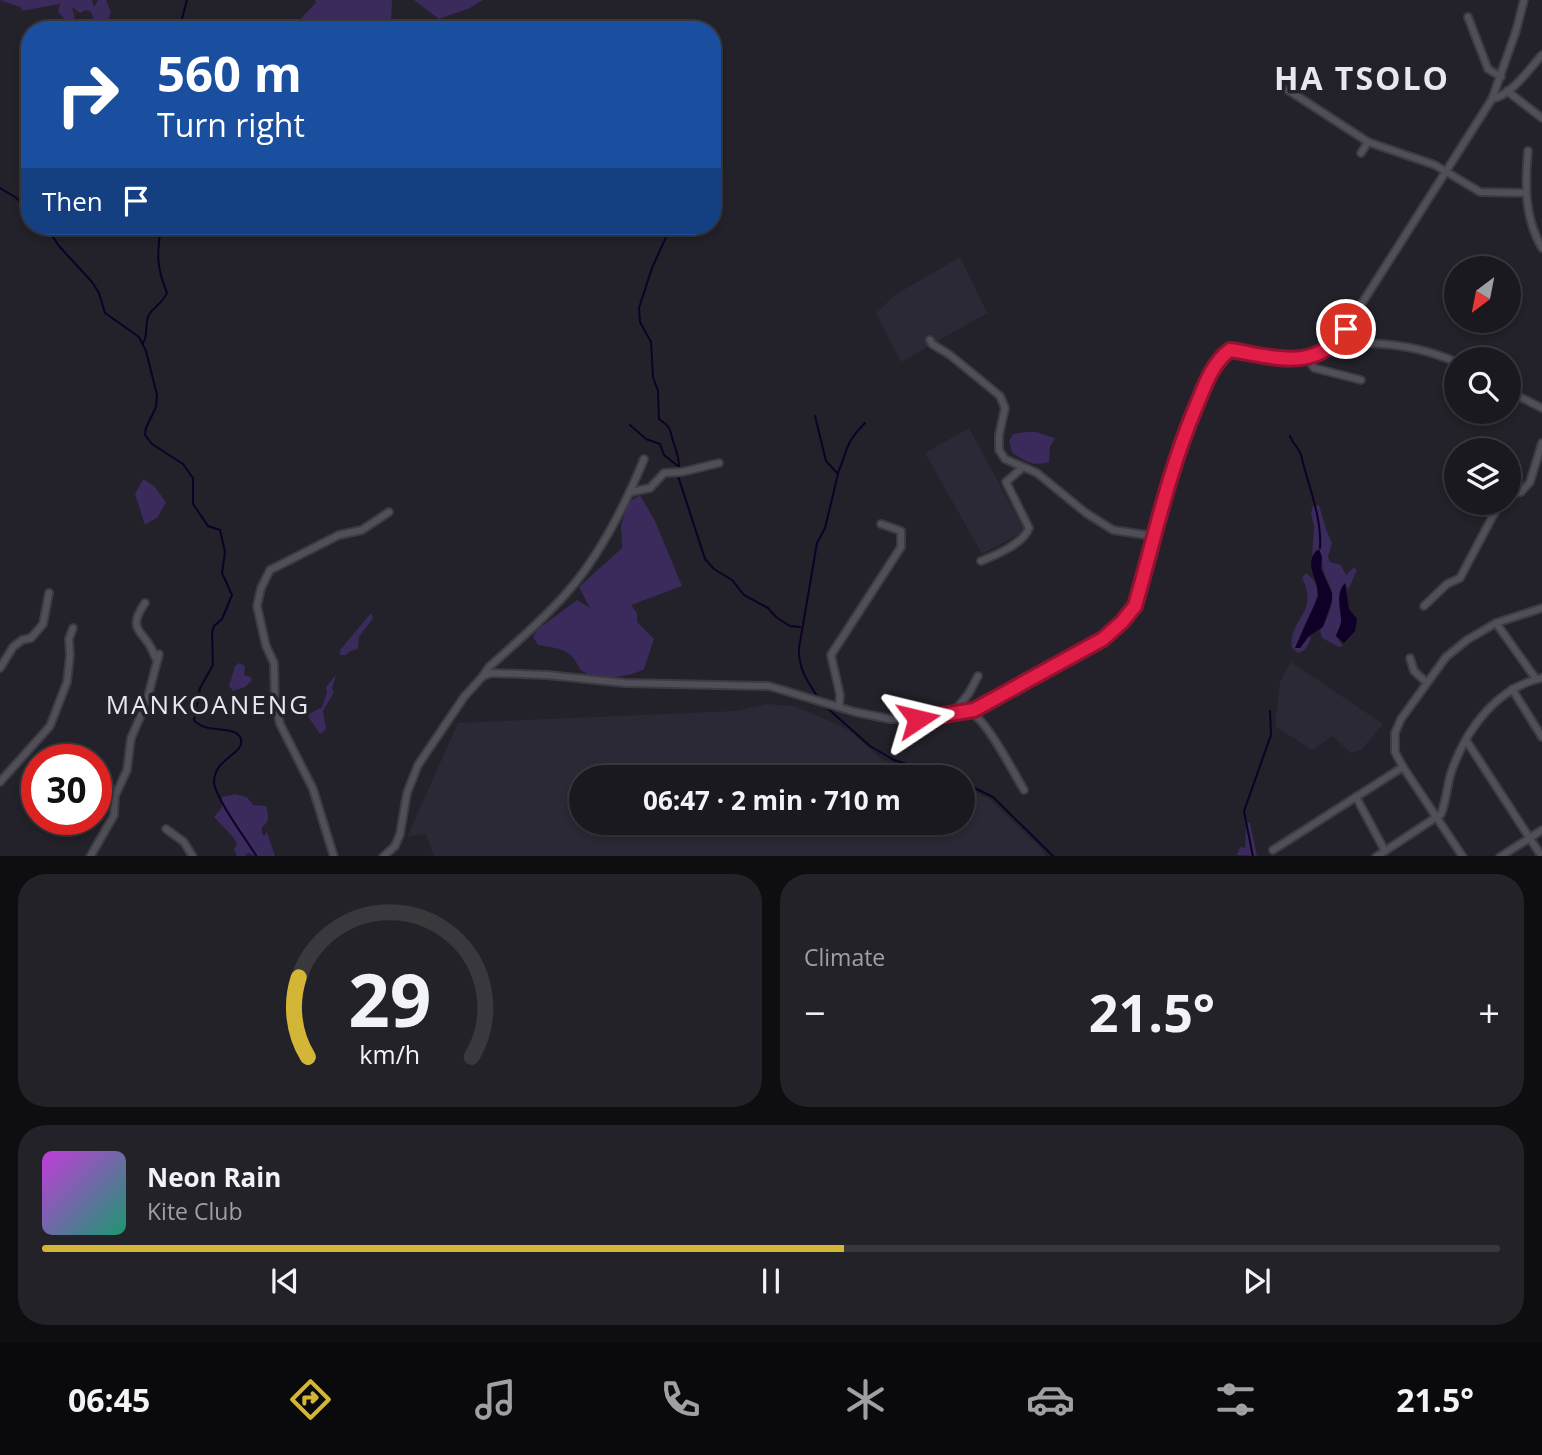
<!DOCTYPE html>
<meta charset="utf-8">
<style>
body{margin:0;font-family:"Open Sans",sans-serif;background:#232228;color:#f1f3f6;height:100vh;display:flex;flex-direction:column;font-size:26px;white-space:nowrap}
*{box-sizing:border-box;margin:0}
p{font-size:23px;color:#9fa0a4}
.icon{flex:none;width:38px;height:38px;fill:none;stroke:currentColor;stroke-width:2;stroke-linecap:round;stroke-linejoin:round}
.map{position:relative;height:856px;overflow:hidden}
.panel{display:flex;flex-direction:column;gap:18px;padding:18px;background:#0e0e11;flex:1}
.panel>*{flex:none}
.top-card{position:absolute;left:21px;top:21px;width:700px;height:214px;border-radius:28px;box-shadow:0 4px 10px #0003,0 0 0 2px #38383d;background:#1a4fa0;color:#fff;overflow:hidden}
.needle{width:46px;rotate:212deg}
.fabs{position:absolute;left:1444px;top:256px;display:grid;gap:14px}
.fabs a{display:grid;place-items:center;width:77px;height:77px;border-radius:50%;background:#1a191f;box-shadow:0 4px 10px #0003,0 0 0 2px #38383d;font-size:35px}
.speed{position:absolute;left:21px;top:744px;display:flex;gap:14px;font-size:35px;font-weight:700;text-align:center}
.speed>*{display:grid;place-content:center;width:91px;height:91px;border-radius:50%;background:#1a191f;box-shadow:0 4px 10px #0003,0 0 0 2px #38383d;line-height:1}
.speed .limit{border:10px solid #d22;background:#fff;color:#111}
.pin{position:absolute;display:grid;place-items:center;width:60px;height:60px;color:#fff;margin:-30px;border:4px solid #fff;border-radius:50%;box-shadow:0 2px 7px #0007}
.me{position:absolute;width:77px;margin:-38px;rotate:80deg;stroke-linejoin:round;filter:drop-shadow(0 0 5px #0008)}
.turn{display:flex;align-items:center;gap:24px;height:147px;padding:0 21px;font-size:32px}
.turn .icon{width:91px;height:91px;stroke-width:2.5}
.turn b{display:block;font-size:49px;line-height:60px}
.then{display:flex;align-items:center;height:66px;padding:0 21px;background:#0003;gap:14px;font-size:26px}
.big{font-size:52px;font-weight:700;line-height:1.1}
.panel .widget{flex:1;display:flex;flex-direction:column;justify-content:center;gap:10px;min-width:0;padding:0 24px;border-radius:28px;background:#232228}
.panel .dial{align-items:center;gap:0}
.dial svg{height:182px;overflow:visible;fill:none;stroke:#38383d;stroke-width:7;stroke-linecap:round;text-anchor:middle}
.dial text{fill:#f1f3f6;stroke:none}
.song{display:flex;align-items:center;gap:21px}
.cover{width:84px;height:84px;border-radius:10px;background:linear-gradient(135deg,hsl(290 70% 55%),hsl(160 70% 35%))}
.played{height:7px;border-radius:4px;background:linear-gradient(90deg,#d3b635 55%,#38383d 55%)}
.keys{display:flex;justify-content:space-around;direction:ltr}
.heat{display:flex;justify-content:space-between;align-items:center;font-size:38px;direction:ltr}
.panel .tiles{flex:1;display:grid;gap:18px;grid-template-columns:1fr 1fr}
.widget:last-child{grid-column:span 2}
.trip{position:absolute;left:569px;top:765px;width:406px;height:70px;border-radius:35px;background:#1a191f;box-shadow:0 4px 10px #0003,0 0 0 2px #38383d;font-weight:700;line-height:70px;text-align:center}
.menu{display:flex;height:112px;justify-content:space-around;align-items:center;background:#0a0a0c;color:#9fa0a4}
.menu .icon{width:49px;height:49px}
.menu .current{color:#d3b635}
.menu b{font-size:32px;color:#f1f3f6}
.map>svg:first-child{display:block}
.built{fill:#2c2936}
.green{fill:#3b2a5c}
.water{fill:#0f0027}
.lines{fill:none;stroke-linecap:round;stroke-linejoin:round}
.stream{stroke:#0f0027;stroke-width:2}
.street-casing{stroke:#3d3b42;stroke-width:10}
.street{stroke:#504e57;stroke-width:6}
.route-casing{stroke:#92132f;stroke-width:18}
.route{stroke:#e11d48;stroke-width:12}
.labels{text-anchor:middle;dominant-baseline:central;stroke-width:7;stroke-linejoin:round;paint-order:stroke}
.neighbourhood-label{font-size:26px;letter-spacing:2px;fill:#e9e7ed;stroke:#232129}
.district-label{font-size:32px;font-weight:bold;letter-spacing:2px;fill:#e9e7ed;stroke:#232129}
</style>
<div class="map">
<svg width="1542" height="857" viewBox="0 0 1542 857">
<rect width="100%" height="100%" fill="#232129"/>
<!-- built -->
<g class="built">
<polygon points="960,257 987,313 901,362 876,313 895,295"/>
<polygon points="969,428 1025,531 982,554 925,453"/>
<polygon points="1291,662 1383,724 1361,750 1351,753 1332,736 1312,750 1275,726 1280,682"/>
<polygon points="767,704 793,706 809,712 849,730 881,759 938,777 581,777 581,822 962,822 963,786 989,799 1041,848 1046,856 434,857 426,834 407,837 458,723 735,711"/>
</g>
<!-- green -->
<g class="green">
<polygon points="0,0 92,0 94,7 98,0 106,0 111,12 104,30 81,30 84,23 93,18 91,12 86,10 80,13 72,7 76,24 73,30 64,30 66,21 58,12 60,4 21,11 22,8"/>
<polygon points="315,0 392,0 391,24 401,30 388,30 385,26 374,23 375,30 315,30 301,18 316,3"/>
<polygon points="414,0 483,0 470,8 439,19"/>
<path d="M1026 432H1036L1055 438 1050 447 1049 462C1034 467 1024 461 1012 452L1009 441 1013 434Z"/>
<polygon points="143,479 154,486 166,502 158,517 145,525 135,494"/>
<path d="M640 495 655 521 682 586 631 605 637 613V622L654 639 644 669C631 677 598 681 584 672 578 669 578 664 574 659 567 648 550 647 538 645L533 637 538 629 577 600 590 608 579 587 622 548 621 525 629 502Z"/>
<path d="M1319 505 1327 532 1332 543 1328 557 1330 562 1341 565 1346 575 1354 567 1357 570 1348 590 1346 584C1336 592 1340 607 1341 618 1342 624 1338 630 1336 636L1343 646 1339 647 1322 638 1320 630C1326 623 1334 604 1332 594 1329 579 1321 574 1322 557L1316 550 1312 556 1314 527 1311 513 1313 506Z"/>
<path d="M1306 573C1326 588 1315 603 1306 622 1302 630 1299 639 1296 648H1300L1309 636 1311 639 1305 650 1298 653 1292 648C1288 619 1320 613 1302 578Z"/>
<polygon points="371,613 373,618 359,637 358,649 350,651 346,655 340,655 340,650"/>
<polygon points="239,663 245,666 244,675 251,677 252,680 245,687 233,691 229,686 235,666"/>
<polygon points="336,675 332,688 334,692 323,711 326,729 320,734 307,715 322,707 327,692 326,687"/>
<path d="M235 794 247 797 253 805 266 806C268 815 271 821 262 827V833L264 836 267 832 275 856H255L248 853 245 856H237L234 849 237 845 234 838 214 817 222 807V797Z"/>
<polygon points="1246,821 1250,823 1257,856 1237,855 1240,847 1245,848"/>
</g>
<!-- water -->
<g class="water">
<path d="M1319 549 1322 557 1321 569 1332 593V600L1323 627 1309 636 1300 648H1295L1318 597C1320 580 1301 563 1319 549Z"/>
<path d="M1345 583 1349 609 1357 619 1355 631 1344 643 1336 636C1338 630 1342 624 1341 618 1340 605 1336 593 1345 583Z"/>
</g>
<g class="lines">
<!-- stream -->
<g class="stream">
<polyline points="179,30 187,0"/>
<polyline points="0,188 15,197 30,209"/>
<path d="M46 226 59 246 92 282 99 293 105 313 139 337 146 351 157 395 156 407 146 428 145 435 152 444 183 464 193 478V504L208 526 220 530 225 552 222 573 232 595 222 619 214 626 212 632 213 665 200 688 194 720C206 735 236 724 241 739 245 754 214 758 214 782 215 798 248 842 257 857"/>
<path d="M671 226 652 268 639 308 640 322 651 342 653 377 658 391 659 419C673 429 669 429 674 444 677 453 679 457 679 467"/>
<path d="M143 343C149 333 144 324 149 315 153 307 163 303 167 293 156 266 157 254 161 226"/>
<path d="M815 416 826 461 838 474 825 528 817 543 799 648C798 669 808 682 819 699"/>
<polyline points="630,425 646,439 660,444 664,455 678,466"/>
<path d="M1290 436C1292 443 1299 448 1301 455 1308 485 1322 517 1320 548"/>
<path d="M838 473C848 449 845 443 865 423"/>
<polyline points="678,476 705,559 714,569 732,580 744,595 768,608 776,617 790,626 800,627"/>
<polyline points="825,706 870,746 894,760 948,777"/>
<polyline points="962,782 993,797 1054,857"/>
<polyline points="1253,857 1244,811 1271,735 1270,711"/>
</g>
<!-- street casing -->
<g class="street-casing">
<g id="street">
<polyline points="1468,17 1488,69 1501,77"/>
<polyline points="1288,90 1368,142"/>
<polyline points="1507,91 1542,118"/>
<path d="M1492 99C1512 95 1529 69 1542 55"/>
<path d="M1528 151C1525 185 1524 217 1542 248"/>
<polyline points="1361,153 1368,142 1435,165 1480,192 1526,193"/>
<polyline points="930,340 932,344 950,355 1000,396 1005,408 999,435 999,450 1005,459 1037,473 1086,513 1113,530 1153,536"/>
<path d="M1336 344C1376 341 1419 346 1456 362"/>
<polyline points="1307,358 1314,368 1361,380"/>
<polyline points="1508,391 1542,408"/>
<polyline points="631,492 650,488 664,473 682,472 719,463"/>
<polyline points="1508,495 1521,492 1530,482 1542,443"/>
<path d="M981 561C996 555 1023 544 1029 528L1006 482 1022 468"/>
<path d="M145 603C124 633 147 630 155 657L158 659"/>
<polyline points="1424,606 1447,584 1460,578 1496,510 1503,502"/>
<polyline points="1496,623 1536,679"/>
<polyline points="1410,658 1414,671 1426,682"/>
<polyline points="0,668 13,647 22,640 31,638 43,624 49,593"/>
<path d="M483 676 489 667C514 645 540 622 563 597 599 558 624 508 644 459"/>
<polyline points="1512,689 1542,737"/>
<polyline points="839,707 840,695 831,655 901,547 901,531 881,524"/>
<path d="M974 710 973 714C988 723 1014 773 1024 790"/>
<polyline points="959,711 958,707 969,693 978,676"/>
<polyline points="1466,740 1542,857"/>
<polyline points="0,782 50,726 67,682 70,655 69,639 73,628"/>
<polyline points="1356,797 1385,851"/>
<polyline points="166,829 184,842 193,857"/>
<polyline points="1273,850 1403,767"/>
<polyline points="90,857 114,815 115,796 127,770 131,738 146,704 159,654"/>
<polyline points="334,857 313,789 280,724 275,703 274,663 266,646 257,606 261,588 270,570 339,535 362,530 389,512"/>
<path d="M383 857 395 846 400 834 407 793 418 765 464 697 483 676 492 673 547 675 625 683 769 686 855 712 890 719H918L974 710 1103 639 1122 622 1135 606C1154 540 1168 473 1195 409 1203 388 1211 364 1230 350 1270 356 1300 368 1336 344L1492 99 1516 31 1524 0"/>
<path d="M1376 857 1441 814C1447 799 1447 782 1453 767 1468 727 1498 687 1542 678"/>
<polyline points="1463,857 1403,767 1395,752 1395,733 1401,719 1446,657 1467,640 1496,623 1542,608"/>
<polyline points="1500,857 1542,830"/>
</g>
</g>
<!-- street -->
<use href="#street" class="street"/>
</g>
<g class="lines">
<!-- route casing -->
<g class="route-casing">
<path id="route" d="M918 719 974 710 1103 639 1122 622 1135 606C1154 540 1168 473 1195 409 1204 388 1211 364 1230 350 1275 357 1316 373 1346 329"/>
</g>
<!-- route -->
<use href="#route" class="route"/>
</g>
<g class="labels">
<!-- neighbourhood labels -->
<g class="neighbourhood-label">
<text x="208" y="704">MANKOANENG</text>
</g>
<!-- district labels -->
<g class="district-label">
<text x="1362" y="77">HA TSOLO</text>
</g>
</g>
</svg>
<div class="fabs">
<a><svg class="needle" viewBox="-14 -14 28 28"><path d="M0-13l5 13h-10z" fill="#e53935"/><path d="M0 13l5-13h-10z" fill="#9fa0a4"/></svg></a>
<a><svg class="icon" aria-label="search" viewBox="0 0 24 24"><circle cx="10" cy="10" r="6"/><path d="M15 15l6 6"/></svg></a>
<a><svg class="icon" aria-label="layers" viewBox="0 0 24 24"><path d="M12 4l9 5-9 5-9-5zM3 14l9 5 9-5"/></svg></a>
</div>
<div class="speed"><div class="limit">30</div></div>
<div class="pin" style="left:1346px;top:329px;background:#d93025"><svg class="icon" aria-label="arrive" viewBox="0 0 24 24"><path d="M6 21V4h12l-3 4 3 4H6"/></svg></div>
<svg class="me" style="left:918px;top:719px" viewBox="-20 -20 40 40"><path d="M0-17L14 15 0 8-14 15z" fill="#e11d48" stroke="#fff" stroke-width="4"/></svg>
<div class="trip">06:47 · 2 min · 710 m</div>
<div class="top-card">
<div class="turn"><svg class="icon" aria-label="right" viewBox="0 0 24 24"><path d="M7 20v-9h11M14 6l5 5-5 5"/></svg><div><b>560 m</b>Turn right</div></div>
<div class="then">Then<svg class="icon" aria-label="arrive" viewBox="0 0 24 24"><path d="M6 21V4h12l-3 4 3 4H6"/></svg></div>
</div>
</div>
<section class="panel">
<div class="tiles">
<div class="widget dial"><svg viewBox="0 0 100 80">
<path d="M14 69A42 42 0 1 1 86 69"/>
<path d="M14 69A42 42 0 0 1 10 34" stroke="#d3b635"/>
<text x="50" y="56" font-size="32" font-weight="700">29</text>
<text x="50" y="72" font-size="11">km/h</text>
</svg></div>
<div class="widget"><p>Climate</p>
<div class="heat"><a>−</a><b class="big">21.5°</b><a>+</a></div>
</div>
<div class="widget">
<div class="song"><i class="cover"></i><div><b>Neon Rain</b><p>Kite Club</p></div></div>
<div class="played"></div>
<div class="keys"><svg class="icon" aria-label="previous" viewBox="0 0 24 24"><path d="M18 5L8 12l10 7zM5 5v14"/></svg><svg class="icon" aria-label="pause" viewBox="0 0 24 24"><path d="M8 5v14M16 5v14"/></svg><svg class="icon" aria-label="next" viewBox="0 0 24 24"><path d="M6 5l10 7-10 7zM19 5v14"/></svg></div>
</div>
</div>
</section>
<nav class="menu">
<b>06:45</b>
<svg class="icon current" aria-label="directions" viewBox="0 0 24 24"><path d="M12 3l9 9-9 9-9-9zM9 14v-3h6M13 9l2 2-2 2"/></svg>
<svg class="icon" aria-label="music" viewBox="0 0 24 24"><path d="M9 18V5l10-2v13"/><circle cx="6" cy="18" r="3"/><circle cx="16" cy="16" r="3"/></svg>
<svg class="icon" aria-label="phone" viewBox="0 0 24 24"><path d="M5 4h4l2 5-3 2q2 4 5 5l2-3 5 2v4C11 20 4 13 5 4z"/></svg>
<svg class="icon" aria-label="climate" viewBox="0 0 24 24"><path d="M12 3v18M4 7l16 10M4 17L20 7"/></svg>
<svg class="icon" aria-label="car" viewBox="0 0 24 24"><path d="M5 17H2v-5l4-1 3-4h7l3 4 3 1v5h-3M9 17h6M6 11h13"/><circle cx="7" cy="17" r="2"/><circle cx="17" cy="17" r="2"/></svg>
<svg class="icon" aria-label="filters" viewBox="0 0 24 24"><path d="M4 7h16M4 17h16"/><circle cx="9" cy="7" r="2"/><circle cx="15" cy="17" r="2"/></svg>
<b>21.5°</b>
</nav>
